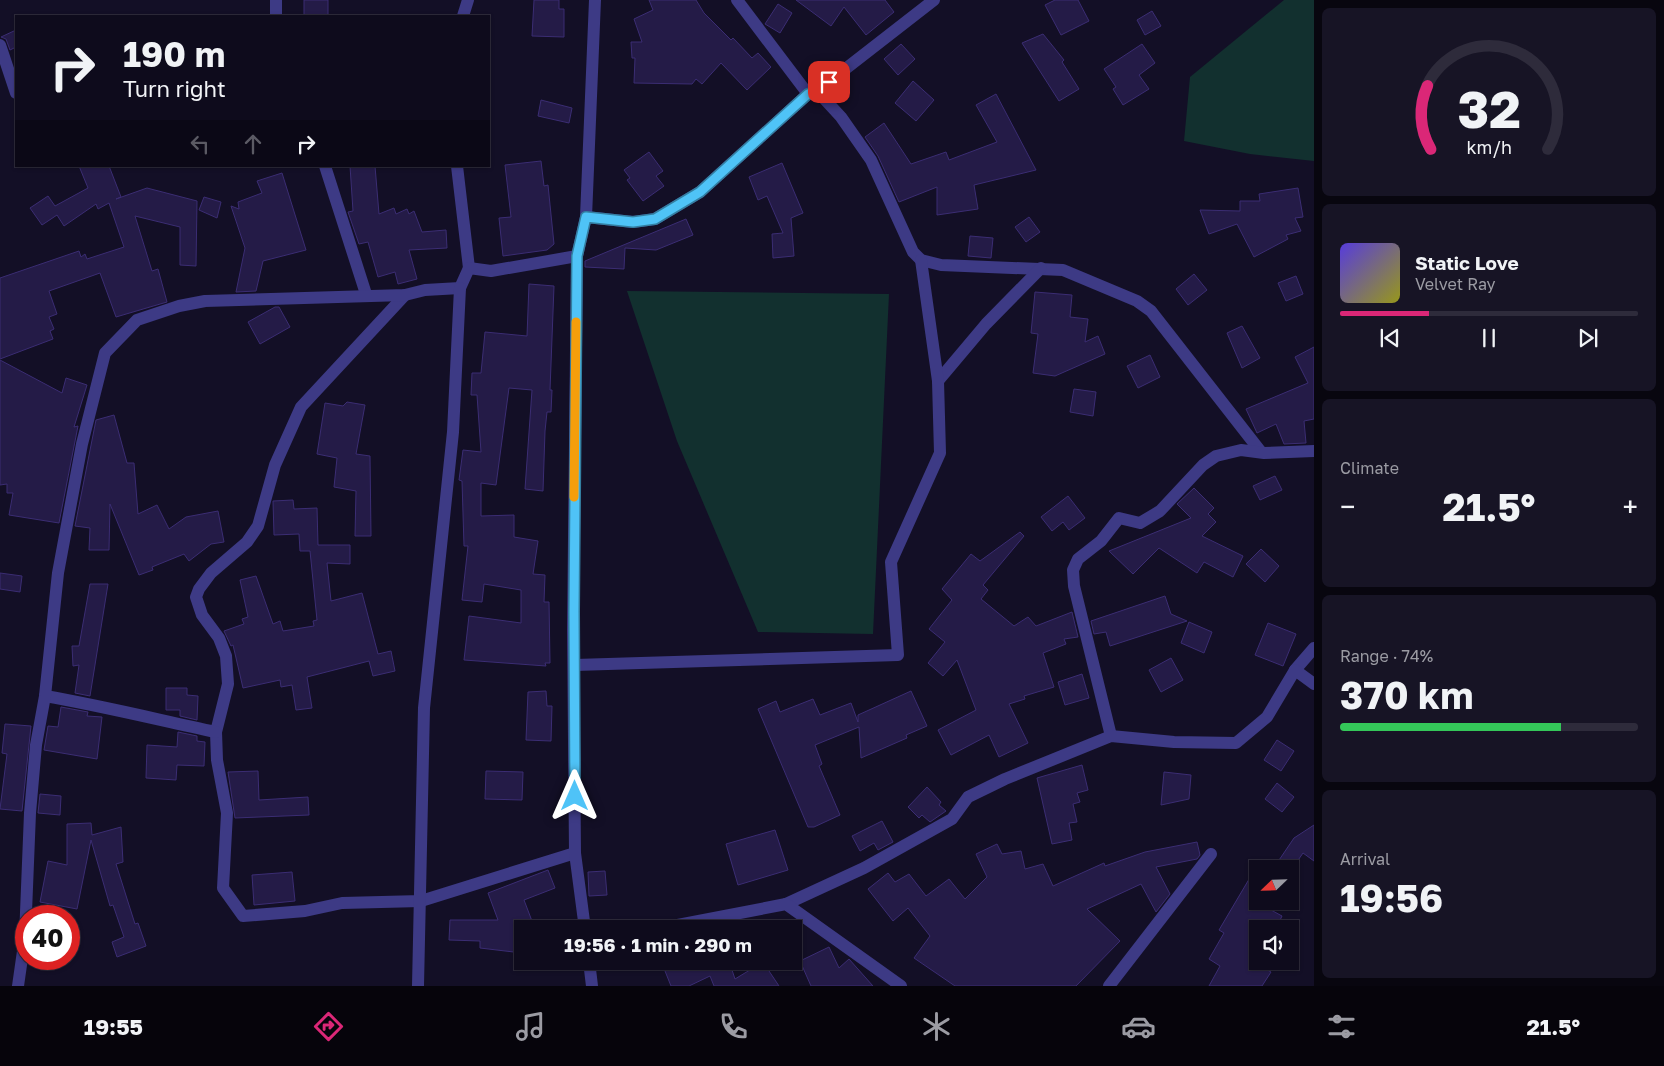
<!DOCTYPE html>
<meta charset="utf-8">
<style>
body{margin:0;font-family:"Golos Text",sans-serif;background:#171425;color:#f1f3f6;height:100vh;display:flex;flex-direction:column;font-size:19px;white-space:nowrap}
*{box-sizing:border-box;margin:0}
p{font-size:16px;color:#9b9ba3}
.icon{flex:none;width:28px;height:28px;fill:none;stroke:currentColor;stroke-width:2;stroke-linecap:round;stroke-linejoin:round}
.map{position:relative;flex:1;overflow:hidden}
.drawer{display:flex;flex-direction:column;gap:8px;padding:8px;background:#08060f;width:350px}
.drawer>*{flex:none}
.top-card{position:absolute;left:15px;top:15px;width:475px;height:152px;border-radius:0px;box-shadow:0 1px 4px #0004,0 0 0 1px #2e2b3b;background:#0e0b1c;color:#f1f3f6;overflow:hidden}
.needle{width:32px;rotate:247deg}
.buttons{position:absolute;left:1249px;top:860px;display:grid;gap:10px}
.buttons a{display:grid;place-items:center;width:50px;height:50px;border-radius:0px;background:#0e0b1c;box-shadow:0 1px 4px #0004,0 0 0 1px #2e2b3b;font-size:25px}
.speed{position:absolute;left:15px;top:905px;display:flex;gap:10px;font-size:25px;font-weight:700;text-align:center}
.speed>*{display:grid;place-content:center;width:65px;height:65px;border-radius:50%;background:#0e0b1c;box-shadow:0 1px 4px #0004,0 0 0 1px #2e2b3b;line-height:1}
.speed .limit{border:8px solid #d22;background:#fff;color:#111}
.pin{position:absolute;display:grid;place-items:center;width:42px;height:42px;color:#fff;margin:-21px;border-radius:10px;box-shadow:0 2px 8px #0006}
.me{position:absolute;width:55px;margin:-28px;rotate:0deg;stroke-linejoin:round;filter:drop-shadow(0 0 4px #0008)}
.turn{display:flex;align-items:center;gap:18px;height:105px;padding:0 25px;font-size:22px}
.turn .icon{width:65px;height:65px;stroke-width:2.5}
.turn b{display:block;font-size:35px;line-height:42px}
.lanes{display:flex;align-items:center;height:48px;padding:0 25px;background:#0003;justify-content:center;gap:25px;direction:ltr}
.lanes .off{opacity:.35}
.big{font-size:38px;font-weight:700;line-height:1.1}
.drawer .card{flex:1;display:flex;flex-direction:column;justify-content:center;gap:8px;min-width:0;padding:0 18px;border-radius:8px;background:#171425}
.drawer .dial{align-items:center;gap:0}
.dial svg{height:130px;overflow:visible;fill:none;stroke:#2e2b3b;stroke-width:7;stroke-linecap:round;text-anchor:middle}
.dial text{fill:#f1f3f6;stroke:none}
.song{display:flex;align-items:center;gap:15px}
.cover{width:60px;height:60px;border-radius:8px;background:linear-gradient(135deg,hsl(250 70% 55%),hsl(60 70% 35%))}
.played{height:5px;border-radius:2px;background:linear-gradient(90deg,#db2777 30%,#2e2b3b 30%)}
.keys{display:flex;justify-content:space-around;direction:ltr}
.heat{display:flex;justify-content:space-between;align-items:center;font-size:28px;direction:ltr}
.charge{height:8px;border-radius:4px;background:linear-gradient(90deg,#34c759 74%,#2e2b3b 0)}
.trip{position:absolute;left:514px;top:920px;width:288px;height:50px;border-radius:0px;background:#0e0b1c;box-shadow:0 1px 4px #0004,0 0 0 1px #2e2b3b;font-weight:700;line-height:50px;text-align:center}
.tabs{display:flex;height:80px;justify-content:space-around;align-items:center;background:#06040b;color:#9b9ba3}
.tabs .icon{width:35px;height:35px}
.tabs .selected{color:#db2777}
.tabs b{font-size:22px;color:#f1f3f6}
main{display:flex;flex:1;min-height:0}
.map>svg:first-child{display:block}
.green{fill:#12302f}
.building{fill:#241b47;stroke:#3b2d73}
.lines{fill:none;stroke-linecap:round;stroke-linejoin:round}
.minor{stroke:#3d3a85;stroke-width:12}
.route-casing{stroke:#337fa1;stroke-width:12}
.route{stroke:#4fc3f7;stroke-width:9}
.slow{stroke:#f59e0b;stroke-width:9}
</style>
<main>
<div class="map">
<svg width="1314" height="986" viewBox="0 0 1314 986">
<rect width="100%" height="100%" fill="#130f26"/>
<!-- green -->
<g class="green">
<polygon points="1284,0 1314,0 1314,161 1250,154 1184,141 1190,77"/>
<polygon points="627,291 889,294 873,634 758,632 677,441"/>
</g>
<!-- building -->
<g class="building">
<rect x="304" y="0" width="24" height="16"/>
<polygon points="534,0 559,0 559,9 564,9 564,37 532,36"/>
<polygon points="649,0 696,0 704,13 731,40 733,38 752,58 758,53 771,67 747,90 721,63 702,84 696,79 692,84 634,83 635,58 632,58 631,42 642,42 634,19 653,10"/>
<polygon points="796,0 885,0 894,12 866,35 844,7 831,26"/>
<polygon points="1055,0 1078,0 1089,21 1061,35 1045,5"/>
<polygon points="778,4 792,13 780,33 765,24"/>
<polygon points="1152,11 1161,26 1145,35 1137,20"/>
<polygon points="16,30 16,47 10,50 6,39 1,37"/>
<polygon points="1043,34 1064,60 1062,62 1079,89 1059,101 1022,43"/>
<polygon points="901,44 915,59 898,75 884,59"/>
<polygon points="1142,44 1155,63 1139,75 1149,89 1123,105 1113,89 1116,87 1104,69"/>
<polygon points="913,81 934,100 916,121 895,103"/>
<polygon points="996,94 1036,170 974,185 978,209 937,215 937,187 899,202 878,156 865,137 884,123 911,164 946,152 949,160 997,142 976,105"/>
<polygon points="541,100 572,108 569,123 538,116"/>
<polygon points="649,152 663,171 656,176 664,186 643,201 627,180 630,178 624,170"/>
<polygon points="541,161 544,186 548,185 554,244 547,250 503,256 499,218 511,217 505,165"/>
<polygon points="782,163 803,213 791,218 794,256 773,258 772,234 783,233 767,196 758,200 749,177"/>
<polygon points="79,166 109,166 121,197 116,199 147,188 197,201 196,266 180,265 180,227 135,216 152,271 158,269 167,302 116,317 100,273 49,291 57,314 49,317 54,329 50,331 53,339 0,359 0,278 79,251 81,257 85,254 87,259 124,247 109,203 98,209 96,204 64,226 57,215 42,225 30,208 48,196 55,206 88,188"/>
<polygon points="350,166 375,166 379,214 394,208 396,214 407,209 409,214 414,211 422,232 446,230 447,248 409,250 417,279 398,284 395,272 378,277 368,242 359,244 348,212 353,211"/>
<polygon points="282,173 306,250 263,261 256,291 236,292 245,248 231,206 239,209 238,202 262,193 257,181"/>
<polygon points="1298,188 1303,217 1295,218 1301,231 1286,235 1288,239 1254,257 1237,224 1209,234 1200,210 1240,211 1240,201 1260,201 1259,194"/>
<polygon points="204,197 221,202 217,218 199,210"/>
<polygon points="1029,217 1040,232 1026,242 1015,227"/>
<polygon points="686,219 693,235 656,250 625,248 624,269 585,267 585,261"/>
<polygon points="970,236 993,238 991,258 968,256"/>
<polygon points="1194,274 1207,290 1188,305 1176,289"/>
<polygon points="1296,276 1303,294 1286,301 1278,283"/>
<polygon points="529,284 554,286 550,390 552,390 551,412 547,412 545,431 543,491 525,489 532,390 509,388 496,485 481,483 481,516 514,515 514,537 538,541 533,574 545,575 544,602 549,602 550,663 545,663 546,666 464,660 469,616 521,623 521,590 484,584 482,602 462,600 468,546 464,546 462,481 459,480 463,450 481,452 477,395 471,395 472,373 481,373 485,332 527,336"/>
<polygon points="1035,292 1072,295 1070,317 1088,319 1085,342 1098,336 1105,354 1055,376 1033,373 1038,334 1031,333"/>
<polygon points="275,307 279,307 290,327 260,344 248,322"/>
<polygon points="1242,326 1260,358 1242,368 1227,333"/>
<polygon points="1314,347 1314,419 1304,421 1306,443 1284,444 1276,424 1257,433 1246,409 1308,383 1295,357"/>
<polygon points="1150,355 1160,377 1138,388 1127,366"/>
<polygon points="0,360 62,393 66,378 87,385 74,427 78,426 59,523 9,515 13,493 7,493 7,484 0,485"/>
<polygon points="1074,389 1096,392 1093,416 1070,412"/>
<polygon points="347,402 365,405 356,454 370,456 371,536 355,536 356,491 334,487 337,458 317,454 325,403 343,406"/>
<polygon points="114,415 127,463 134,463 138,514 157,505 169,529 186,517 218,511 224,542 211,544 189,561 184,554 152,567 153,570 139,575 110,504 109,550 89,550 90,528 75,526 96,420"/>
<polygon points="1275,476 1282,490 1260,500 1253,486"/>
<polygon points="1194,488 1214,508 1208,514 1216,522 1202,536 1243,556 1233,577 1204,562 1197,573 1159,548 1133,574 1109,551 1191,518 1177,504"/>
<polygon points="1068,496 1085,518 1069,530 1063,522 1052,531 1041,517"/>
<polygon points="293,500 294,509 317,508 318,545 350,545 350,564 327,563 331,601 362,593 378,654 391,651 395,671 373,676 369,661 307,677 312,708 296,710 292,685 281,687 280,680 243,688 233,645 231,646 224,631 244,624 242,619 248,617 240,580 256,576 273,624 280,621 283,631 314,626 313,621 317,620 310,551 300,551 299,534 274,535 273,501"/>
<polygon points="1020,532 1024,536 983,585 988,590 981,599 1014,626 1028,617 1036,626 1072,612 1078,637 1064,639 1066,644 1043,653 1054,687 1024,696 1025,699 1009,704 1028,743 999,757 989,735 951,755 938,730 976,710 957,660 943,676 928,663 945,642 929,629 952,600 942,589 971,554 980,561"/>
<polygon points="1261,549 1279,566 1265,582 1246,564"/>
<polygon points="0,573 22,576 20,592 0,589"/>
<polygon points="90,584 108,584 90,696 75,693 79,665 73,666 72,646 79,646"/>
<polygon points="1165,596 1171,614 1187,621 1110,646 1106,632 1094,634 1091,621"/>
<polygon points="1189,622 1212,632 1204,653 1181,643"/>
<polygon points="1268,623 1296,634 1283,666 1255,655"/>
<polygon points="1171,658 1183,680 1161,692 1149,670"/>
<polygon points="1082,674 1089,698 1065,705 1058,682"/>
<polygon points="166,688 187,688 187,695 198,696 197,720 180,716 180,710 166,710"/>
<polygon points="546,691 547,706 552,706 551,741 526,740 528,692"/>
<polygon points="911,691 927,726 906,735 907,738 861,758 859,727 815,745 822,764 819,766 840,815 814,827 808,827 758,709 776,701 780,712 813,699 820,715 851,703 858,722 858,715"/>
<polygon points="61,707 88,712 87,716 102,717 97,759 44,750 48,726 58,727"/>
<polygon points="5,724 31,726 22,811 0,809 7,754 2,753"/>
<polygon points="178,732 197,736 197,741 205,742 204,766 177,765 176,780 146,778 147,745 177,747"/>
<polygon points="1277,740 1294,751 1281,771 1264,760"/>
<polygon points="1082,765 1088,790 1077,793 1080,802 1073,804 1077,822 1069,823 1072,840 1052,844 1037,778"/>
<polygon points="258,771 259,800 308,797 309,815 235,818 228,772"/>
<polygon points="486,771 523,772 522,800 485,799"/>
<polygon points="1164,772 1191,775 1189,799 1161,805"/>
<polygon points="1277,783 1294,797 1282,812 1265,799"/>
<polygon points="927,787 941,802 939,805 946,811 930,822 922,815 919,818 908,807"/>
<polygon points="40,794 61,796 60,815 38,813"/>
<polygon points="882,821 893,842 878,850 874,843 860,851 852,836"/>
<polygon points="91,823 92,835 121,827 123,862 116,864 135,924 138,923 146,946 117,957 112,942 124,937 113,905 110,906 91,840 77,909 40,902 48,861 67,865 67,824"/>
<polygon points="1314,825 1314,861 1303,853 1292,869 1273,869 1294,838"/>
<polygon points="775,830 788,870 738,885 726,844"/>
<polygon points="1197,842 1200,855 1197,859 1156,867 1170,894 1156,912 1141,884 1087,909 1120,941 1076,986 955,986 914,958 930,936 908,908 893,921 868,889 888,873 895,882 909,874 926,896 949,879 965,899 987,877 976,854 997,844 1002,854 1021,851 1025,869 1043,864 1053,886 1104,863 1105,866 1145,852"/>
<polygon points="1258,864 1258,901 1276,901 1271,910 1282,916 1276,929 1258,929 1257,964 1271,972 1262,986 1209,986 1220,966 1209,959 1224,933 1219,930"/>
<polygon points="548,870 555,888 524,900 535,929 522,929 522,953 480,948 480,941 449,940 450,920 498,920 488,893"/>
<polygon points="605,871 607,895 589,896 588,872"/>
<polygon points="292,872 295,901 254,905 252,875"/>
<polygon points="829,947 839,968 849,959 873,986 811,986 800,961"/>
<polygon points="661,961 744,961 731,967 735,979 763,962 779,986 714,986 710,976 689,986 671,986"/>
</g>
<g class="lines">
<!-- minor -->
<g class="minor">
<polyline points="276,0 276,16"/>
<polyline points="737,0 808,94"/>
<polyline points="463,16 468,0"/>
<polyline points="0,45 16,93"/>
<polyline points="817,91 841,117 871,160 913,252 921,260 941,265 1063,270 1137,301 1151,311 1261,452"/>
<polyline points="325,166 366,294"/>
<polyline points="457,166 469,268"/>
<polyline points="586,217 633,222 655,219 700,192 808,94 817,91 934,0"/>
<polyline points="405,295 301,407 275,465 258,526 247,542 211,573 199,589 196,597 202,615 219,638 226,656 228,684 216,732 217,760 227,813 223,888 243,916 305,911 342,903 421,901 575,853"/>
<polyline points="938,381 986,324 1041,268"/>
<polyline points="575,665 898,655 891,562 940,453 938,381 921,260"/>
<polyline points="1295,670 1314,648"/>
<path d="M45 696C103 706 159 720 216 732"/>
<polyline points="1111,736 1074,586 1073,570 1078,559 1101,541 1119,518 1140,523 1160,511 1203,465 1216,456 1241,450 1264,453 1314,451"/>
<polyline points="786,904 864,868 952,819 968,797 1005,779 1111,736 1174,742 1236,743 1267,717 1295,670 1314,684"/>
<polyline points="585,929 575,853 573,630 577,256 586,217 595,0"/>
<polyline points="657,929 786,904 901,986"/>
<polyline points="589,961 592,986"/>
<polyline points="18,986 25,937 30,813 36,745 45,696 58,573 82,444 105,353 137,320 179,306 205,301 405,295 425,290 460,288 469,268 491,271 577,256"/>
<polyline points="418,986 424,708 453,432 460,288"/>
<polyline points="1109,986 1211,854"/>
</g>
</g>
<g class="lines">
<!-- route casing -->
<g class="route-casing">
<polyline id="route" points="575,796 574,612 577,256 586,217 633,222 655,219 700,192 808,94 817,91 829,82"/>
</g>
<!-- route -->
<use href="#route" class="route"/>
<!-- slow -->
<polyline class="slow" points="574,497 576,322"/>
</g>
</svg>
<div class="buttons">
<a><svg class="needle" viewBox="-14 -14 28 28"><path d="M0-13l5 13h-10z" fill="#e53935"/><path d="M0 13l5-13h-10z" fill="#9b9ba3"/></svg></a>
<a><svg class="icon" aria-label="sound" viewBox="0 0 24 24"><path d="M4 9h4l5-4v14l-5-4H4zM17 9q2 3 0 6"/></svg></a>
</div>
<div class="speed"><div class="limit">40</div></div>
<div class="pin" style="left:829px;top:82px;background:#d93025"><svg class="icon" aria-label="arrive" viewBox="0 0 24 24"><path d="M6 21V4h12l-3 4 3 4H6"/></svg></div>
<svg class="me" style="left:575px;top:796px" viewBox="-20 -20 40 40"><path d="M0-17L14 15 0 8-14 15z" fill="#4fc3f7" stroke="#fff" stroke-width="4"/></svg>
<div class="trip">19:56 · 1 min · 290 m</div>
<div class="top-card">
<div class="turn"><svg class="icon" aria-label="right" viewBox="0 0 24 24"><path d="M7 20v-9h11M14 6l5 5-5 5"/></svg><div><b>190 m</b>Turn right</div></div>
<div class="lanes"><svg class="icon off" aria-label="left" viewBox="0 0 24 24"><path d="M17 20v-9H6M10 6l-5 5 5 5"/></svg><svg class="icon off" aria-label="ahead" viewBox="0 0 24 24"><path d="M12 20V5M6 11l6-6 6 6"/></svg><svg class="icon" aria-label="right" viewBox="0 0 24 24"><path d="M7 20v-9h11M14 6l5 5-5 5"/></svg></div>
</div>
</div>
<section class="drawer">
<div class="card dial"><svg viewBox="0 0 100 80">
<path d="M14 69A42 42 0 1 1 86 69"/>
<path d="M14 69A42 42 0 0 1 12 30" stroke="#db2777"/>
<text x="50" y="56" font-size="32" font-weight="700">32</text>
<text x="50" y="72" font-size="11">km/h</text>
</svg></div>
<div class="card">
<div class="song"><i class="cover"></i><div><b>Static Love</b><p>Velvet Ray</p></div></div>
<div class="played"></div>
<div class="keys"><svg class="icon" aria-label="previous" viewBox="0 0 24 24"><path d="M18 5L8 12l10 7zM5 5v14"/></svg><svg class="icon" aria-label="pause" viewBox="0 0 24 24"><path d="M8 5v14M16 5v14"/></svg><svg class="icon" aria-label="next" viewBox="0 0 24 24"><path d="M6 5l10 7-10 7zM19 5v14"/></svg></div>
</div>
<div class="card"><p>Climate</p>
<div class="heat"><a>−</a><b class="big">21.5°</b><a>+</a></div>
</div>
<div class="card"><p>Range · 74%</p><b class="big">370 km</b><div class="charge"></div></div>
<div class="card"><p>Arrival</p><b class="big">19:56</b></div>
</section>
</main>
<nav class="tabs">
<b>19:55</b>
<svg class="icon selected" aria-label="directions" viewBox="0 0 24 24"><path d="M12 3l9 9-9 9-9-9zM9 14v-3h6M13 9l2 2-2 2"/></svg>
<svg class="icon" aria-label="music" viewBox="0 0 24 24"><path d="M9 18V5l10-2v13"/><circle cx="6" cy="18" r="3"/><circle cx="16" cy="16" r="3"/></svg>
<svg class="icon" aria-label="phone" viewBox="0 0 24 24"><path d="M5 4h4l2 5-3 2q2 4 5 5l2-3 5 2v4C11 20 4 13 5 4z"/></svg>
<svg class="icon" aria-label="climate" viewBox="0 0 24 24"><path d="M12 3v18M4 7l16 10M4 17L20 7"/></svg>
<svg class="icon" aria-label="car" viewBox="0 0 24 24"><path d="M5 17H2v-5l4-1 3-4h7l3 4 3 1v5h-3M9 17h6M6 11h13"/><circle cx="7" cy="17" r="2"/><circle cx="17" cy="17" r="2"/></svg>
<svg class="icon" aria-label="filters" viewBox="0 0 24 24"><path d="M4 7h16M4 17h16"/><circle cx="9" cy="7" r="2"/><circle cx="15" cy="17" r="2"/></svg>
<b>21.5°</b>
</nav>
